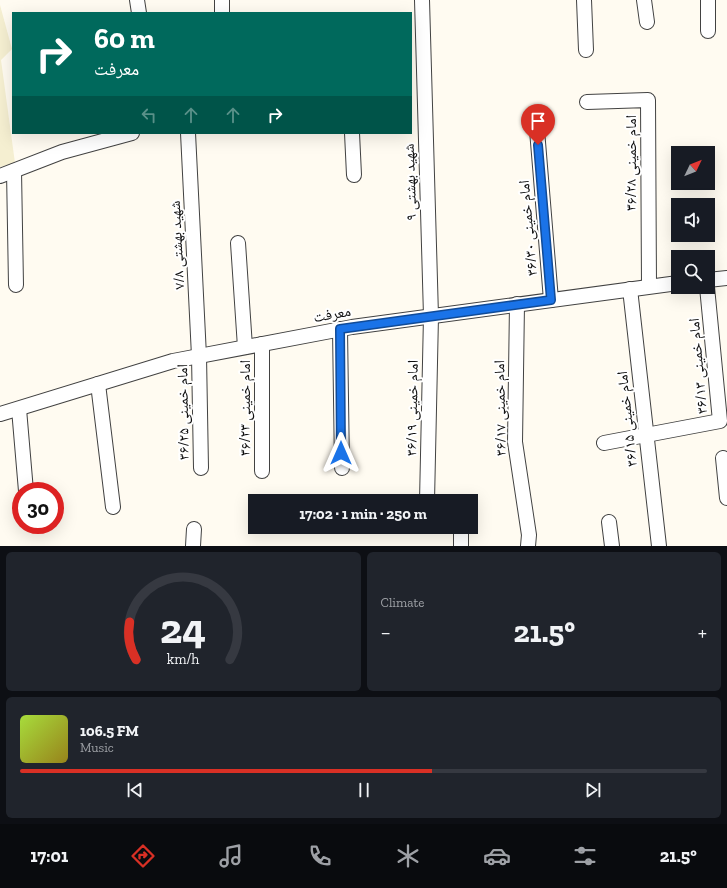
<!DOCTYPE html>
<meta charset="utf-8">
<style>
body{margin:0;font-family:"Zilla Slab","Noto Naskh Arabic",serif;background:#20242c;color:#f1f3f6;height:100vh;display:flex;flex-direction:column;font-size:15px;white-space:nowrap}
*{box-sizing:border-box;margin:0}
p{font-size:13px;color:#9ea1a6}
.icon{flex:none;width:22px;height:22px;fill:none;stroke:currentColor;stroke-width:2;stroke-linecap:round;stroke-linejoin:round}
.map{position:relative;height:546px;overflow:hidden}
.details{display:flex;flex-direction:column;gap:6px;padding:6px;background:#0d0f14;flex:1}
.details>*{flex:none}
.guide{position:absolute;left:12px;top:12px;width:400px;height:122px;border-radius:0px;box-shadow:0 4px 16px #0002;background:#00695c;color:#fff;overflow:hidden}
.needle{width:26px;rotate:47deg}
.controls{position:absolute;left:671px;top:146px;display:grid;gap:8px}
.controls a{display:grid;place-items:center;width:44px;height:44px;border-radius:0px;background:#171b24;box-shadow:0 4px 16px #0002;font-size:20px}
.speed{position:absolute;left:12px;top:482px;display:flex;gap:8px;font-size:20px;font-weight:700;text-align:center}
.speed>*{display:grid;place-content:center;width:52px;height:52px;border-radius:50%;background:#171b24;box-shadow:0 4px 16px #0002;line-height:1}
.speed .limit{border:6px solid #d22;background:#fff;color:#111}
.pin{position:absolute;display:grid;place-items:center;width:34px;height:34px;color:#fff;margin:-41px -17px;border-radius:50% 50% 50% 0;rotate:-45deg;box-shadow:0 0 4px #0007}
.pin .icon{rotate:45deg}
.me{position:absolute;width:44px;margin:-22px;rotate:0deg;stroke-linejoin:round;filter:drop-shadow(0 0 3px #0008)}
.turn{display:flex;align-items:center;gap:14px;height:84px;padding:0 16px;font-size:18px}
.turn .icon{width:52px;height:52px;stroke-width:2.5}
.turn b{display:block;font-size:28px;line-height:34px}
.lanes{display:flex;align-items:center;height:38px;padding:0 16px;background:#0003;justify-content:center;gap:20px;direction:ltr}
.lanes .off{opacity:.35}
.big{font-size:30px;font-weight:700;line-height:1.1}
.details .card{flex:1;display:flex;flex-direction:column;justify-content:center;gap:6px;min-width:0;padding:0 14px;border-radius:6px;background:#20242c}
.details .dial{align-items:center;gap:0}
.dial svg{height:104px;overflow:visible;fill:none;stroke:#363941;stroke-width:7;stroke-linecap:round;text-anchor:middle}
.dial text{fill:#f1f3f6;stroke:none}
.song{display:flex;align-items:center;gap:12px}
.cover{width:48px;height:48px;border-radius:6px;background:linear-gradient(135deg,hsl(80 70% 55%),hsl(50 70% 35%))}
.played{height:4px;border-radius:2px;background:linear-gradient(90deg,#d93025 60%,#363941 60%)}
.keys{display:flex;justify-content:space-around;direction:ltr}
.heat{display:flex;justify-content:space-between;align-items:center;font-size:22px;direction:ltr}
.details .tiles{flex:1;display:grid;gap:6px;grid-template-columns:1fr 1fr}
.card:last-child{grid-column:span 2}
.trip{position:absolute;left:248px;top:494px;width:230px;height:40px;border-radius:0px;background:#171b24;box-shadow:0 4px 16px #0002;font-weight:700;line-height:40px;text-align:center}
.menu{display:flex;height:64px;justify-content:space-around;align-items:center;background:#090b0e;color:#9ea1a6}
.menu .icon{width:28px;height:28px}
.menu .current{color:#d93025}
.menu b{font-size:18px;color:#f1f3f6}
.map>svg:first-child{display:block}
.farmland{fill:#f5efd1}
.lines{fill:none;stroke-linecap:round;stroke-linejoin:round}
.street-casing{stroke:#424242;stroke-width:16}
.street{stroke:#fff;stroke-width:14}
.route-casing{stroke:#114b97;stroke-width:10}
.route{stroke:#1a73e8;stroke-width:7}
.labels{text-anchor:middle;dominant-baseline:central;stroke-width:4;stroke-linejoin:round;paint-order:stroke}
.street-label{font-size:15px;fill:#0f0f0f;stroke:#fff}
</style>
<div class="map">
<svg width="727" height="546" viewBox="0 0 727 546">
<rect width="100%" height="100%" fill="#fffbf1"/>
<!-- farmland -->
<polygon class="farmland" points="0,5 12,49 1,60 15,163 0,167"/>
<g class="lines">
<!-- street casing -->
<g class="street-casing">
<g id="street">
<polyline points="137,0 139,13"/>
<polyline points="222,0 222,13"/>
<polyline points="422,0 431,316 427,501"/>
<polyline points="584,0 586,50"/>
<polyline points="644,0 647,22"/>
<polyline points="708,0 708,31"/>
<polyline points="587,102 648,100 649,286"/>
<polyline points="537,130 551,300"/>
<polyline points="188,133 199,356 201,468"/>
<polyline points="352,133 354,175"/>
<polyline points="14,171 16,285"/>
<polyline points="0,176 62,152 132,133"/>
<polyline points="238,243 245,347"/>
<polyline points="708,280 727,278"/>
<polyline points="630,289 659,546"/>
<polyline points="517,304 515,442 529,535 528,546"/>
<polyline points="340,329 342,468"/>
<polyline points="262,344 262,471"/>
<polyline points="98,384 113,507"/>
<polyline points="19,409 26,491"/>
<polyline points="0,414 173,361 352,327 678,283"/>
<polyline points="604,443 720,421 707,287"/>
<polyline points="723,458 727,498"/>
<polyline points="609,522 612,546"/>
<polyline points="193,546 194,529"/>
<polyline points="461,546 461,532"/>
</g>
</g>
<!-- street -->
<use href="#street" class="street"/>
</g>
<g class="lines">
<!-- route casing -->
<g class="route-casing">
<polyline id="route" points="341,453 340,329 551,300 538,145"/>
</g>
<!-- route -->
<use href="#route" class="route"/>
</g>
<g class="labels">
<!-- street labels -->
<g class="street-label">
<text transform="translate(631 163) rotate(-90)">امام خمینی ۳۶/۲۸</text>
<text transform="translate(410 182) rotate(-92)">شهید بهشتی ۹</text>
<text transform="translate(528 228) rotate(-95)">امام خمینی ۳۶/۳۰</text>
<text transform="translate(177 245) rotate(-93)">شهید بهشتی ۷/۸</text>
<text transform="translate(332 314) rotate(-10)">معرفت</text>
<text transform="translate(698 366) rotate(-95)">امام خمینی ۳۶/۱۳</text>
<text transform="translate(245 408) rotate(-90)">امام خمینی ۳۶/۲۳</text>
<text transform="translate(412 408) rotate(-89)">امام خمینی ۳۶/۱۹</text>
<text transform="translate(500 408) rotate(-91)">امام خمینی ۳۶/۱۷</text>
<text transform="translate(183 412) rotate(-91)">امام خمینی ۳۶/۲۵</text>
<text transform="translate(627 419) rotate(-96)">امام خمینی ۳۶/۱۵</text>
</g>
</g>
</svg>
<div class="controls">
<a><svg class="needle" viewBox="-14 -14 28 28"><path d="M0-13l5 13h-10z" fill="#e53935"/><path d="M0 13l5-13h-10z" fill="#9ea1a6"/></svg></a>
<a><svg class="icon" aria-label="sound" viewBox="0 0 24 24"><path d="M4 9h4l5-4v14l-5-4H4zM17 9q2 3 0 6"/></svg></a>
<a><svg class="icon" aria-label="search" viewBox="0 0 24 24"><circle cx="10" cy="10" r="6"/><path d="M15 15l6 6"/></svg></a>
</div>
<div class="speed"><div class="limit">30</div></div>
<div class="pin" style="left:538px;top:145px;background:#d93025"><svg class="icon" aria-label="arrive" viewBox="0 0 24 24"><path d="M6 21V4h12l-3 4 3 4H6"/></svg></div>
<svg class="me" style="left:341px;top:453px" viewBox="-20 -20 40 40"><path d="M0-17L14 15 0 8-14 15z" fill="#1a73e8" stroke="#fff" stroke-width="4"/></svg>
<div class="trip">17:02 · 1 min · 250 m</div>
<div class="guide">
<div class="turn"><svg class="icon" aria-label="right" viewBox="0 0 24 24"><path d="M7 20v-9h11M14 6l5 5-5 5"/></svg><div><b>60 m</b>معرفت</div></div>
<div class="lanes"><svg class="icon off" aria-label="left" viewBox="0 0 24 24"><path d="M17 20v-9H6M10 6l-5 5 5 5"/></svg><svg class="icon off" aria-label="ahead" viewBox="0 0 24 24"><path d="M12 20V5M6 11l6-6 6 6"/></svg><svg class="icon off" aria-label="ahead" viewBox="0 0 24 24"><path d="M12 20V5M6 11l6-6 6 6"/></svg><svg class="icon" aria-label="right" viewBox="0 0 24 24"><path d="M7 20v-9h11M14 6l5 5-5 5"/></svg></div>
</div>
</div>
<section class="details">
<div class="tiles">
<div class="card dial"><svg viewBox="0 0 100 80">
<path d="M14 69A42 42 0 1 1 86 69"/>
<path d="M14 69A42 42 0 0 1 9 40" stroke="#d93025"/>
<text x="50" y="56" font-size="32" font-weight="700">24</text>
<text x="50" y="72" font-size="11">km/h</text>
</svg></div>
<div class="card"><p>Climate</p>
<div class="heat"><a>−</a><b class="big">21.5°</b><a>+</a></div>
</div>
<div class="card">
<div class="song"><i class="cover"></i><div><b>106.5 FM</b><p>Music</p></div></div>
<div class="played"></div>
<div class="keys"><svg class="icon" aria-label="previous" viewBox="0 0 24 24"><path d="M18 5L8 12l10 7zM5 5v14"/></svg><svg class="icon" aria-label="pause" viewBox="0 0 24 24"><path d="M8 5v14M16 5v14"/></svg><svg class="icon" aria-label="next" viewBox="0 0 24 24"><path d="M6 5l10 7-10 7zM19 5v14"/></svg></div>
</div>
</div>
</section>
<nav class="menu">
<b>17:01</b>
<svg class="icon current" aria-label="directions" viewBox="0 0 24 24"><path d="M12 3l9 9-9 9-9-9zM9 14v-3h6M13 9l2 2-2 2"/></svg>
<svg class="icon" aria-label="music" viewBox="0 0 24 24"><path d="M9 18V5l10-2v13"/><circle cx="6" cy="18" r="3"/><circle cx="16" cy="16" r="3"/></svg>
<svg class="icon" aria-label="phone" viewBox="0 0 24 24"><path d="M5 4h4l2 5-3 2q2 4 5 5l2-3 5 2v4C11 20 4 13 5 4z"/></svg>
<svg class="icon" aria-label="climate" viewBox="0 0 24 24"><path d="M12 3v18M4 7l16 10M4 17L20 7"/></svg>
<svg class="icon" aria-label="car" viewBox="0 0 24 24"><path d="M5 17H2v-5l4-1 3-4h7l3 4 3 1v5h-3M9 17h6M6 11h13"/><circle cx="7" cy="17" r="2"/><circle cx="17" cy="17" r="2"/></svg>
<svg class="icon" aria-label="filters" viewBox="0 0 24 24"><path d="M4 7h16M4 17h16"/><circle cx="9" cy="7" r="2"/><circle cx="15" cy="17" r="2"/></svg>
<b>21.5°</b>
</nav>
